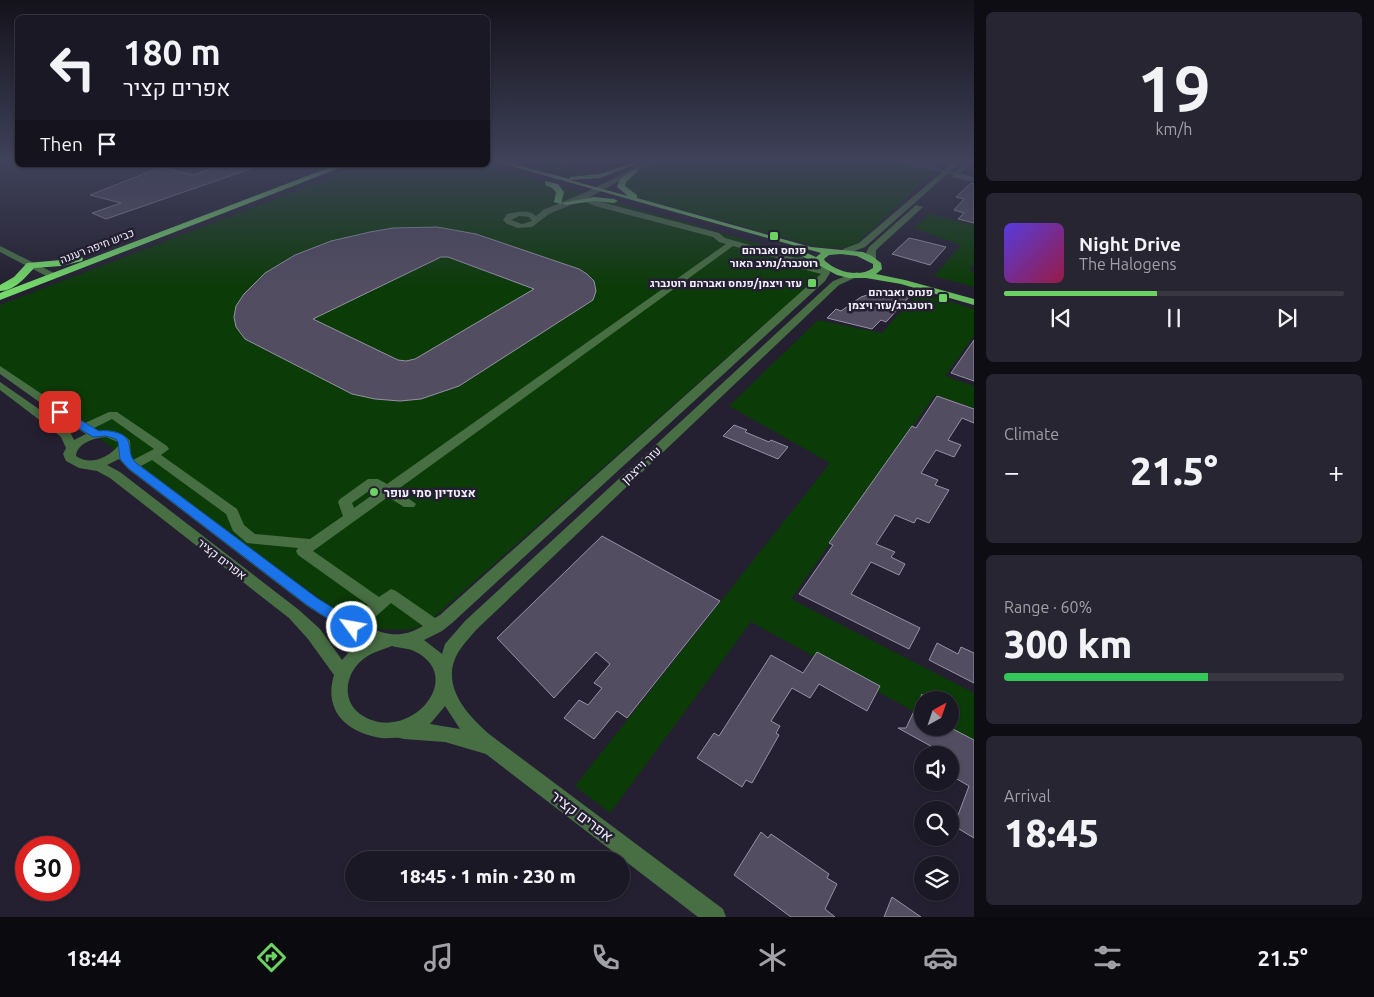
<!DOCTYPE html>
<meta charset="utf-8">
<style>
body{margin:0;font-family:Ubuntu,Heebo,sans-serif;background:#282532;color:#f1f3f6;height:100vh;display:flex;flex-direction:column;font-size:19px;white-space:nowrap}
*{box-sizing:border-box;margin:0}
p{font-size:16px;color:#a0a0a7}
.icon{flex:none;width:28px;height:28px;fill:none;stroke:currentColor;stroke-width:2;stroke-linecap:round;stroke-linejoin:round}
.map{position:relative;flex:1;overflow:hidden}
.details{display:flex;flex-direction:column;gap:12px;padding:12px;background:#0f0d14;width:400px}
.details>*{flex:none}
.hud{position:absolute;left:15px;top:15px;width:475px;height:152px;border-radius:8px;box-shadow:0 1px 4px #0004,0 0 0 1px #393742;background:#1b1825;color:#f1f3f6;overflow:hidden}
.needle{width:32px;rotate:40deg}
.tools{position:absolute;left:914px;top:691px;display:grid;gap:10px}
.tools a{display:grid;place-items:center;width:45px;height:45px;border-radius:50%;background:#1b1825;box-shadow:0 1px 4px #0004,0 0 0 1px #393742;font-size:25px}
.speed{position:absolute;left:15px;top:836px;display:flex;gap:10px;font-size:25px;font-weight:700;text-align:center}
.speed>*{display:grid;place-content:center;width:65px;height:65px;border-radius:50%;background:#1b1825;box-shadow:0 1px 4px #0004,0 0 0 1px #393742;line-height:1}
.speed .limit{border:8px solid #d22;background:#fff;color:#111}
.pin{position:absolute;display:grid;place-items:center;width:42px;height:42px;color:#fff;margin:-21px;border-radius:10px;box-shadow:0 2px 8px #0006}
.me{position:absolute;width:55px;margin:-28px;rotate:302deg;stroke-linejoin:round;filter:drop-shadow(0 0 4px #0008)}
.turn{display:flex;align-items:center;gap:18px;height:105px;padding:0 25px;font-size:22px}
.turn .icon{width:65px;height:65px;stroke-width:2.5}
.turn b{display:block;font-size:35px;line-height:42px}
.then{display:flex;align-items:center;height:48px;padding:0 25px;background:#0003;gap:10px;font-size:19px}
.big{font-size:38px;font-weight:800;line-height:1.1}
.details .widget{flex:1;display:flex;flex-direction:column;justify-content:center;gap:8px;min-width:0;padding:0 18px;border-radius:8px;background:#282532}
.details .dial{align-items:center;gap:0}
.dial b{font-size:65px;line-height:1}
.song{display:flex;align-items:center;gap:15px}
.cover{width:60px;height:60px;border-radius:8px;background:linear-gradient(135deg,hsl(250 70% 55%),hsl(340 70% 35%))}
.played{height:5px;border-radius:2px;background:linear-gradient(90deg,#6cd362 45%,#393742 45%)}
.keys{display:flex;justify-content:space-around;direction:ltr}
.heat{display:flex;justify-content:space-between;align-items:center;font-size:28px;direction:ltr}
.charge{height:8px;border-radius:4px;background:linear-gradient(90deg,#34c759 60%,#393742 0)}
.trip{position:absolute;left:345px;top:851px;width:285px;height:50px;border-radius:25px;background:#1b1825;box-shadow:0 1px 4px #0004,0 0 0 1px #393742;font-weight:800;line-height:50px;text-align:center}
.tab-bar{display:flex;height:80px;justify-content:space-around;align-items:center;background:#0b0a0f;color:#a0a0a7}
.tab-bar .icon{width:35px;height:35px}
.tab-bar .current{color:#6cd362}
.tab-bar b{font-size:22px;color:#f1f3f6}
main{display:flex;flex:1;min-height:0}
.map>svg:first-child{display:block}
.green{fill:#0b3b07}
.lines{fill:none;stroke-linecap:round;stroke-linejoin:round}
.stream{stroke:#5a4b73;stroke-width:2.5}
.building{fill:#524d61;stroke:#9691a7;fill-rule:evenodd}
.minor{fill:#486f44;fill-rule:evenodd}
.major{fill:#68bb5f;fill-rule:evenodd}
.highway{fill:#74d96a;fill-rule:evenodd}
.route{fill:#1a73e8;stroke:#114b97}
.poi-dot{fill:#6cd362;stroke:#242031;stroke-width:2}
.labels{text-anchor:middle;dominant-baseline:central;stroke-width:5;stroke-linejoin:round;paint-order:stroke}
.far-street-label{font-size:11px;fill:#f2f0fc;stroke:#242031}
.far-poi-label{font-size:11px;font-weight:bold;fill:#f2f0fc;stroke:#242031;text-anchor:end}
.street-label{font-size:12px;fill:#f2f0fc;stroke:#242031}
.poi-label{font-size:12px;font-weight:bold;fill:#f2f0fc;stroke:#242031;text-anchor:start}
.near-street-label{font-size:15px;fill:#f2f0fc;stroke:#242031}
</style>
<main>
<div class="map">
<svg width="974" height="917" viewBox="0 0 974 917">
<rect width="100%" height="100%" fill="#242031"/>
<!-- green -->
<g class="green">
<path d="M546 160 590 175 608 166 614 167C593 176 575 179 553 172L550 167 542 163Z"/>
<polygon points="662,160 902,160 930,163 937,167 933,173 856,244 847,247 820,247 643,199 632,194 626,188 625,184 638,172"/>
<polygon points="363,165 484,165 809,258 818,262 823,268 820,275 425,625 409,630 368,629 346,618 0,366 0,305"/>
<polygon points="929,214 974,225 974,264 969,270 974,272 974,287 934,276 961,245 914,228"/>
<polygon points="918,292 974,309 974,336 945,376 974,386 974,408 935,395 791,599 974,693 974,744 944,728 950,728 950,700 922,700 922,716 751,622 610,813 575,786 830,463 729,406 818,320 882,333"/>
</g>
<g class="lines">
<!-- stream -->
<polyline class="stream" points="895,160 974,178"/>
</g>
<!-- building -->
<g class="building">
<polygon points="221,165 256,165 256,167 106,219 92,213 121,203 90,195 161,167 193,175"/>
<polygon points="971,183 974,184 974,223 958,219 964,213 954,210 964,199 956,197"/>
<path d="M437 227 476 234 579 269 587 274 594 281 596 291 593 300 459 386 421 399 400 401 375 399 352 394 245 339 236 327 234 317 236 306 244 294 265 273 295 255 331 241 370 232 393 228ZM441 257H448L534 289 415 359 406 361 398 360 313 319Z"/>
<polygon points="909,238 918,240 946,247 930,265 892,254"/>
<polygon points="886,289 910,296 886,322 881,320 872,329 827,318 836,309 841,311 861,297"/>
<polygon points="974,340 974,381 951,373"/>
<polygon points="937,396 974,409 974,423 962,418 948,440 961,445 954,457 936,450 921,473 938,480 935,485 949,490 929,523 917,518 914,523 895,515 876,544 895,552 891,557 905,564 899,575 871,562 851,594 920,628 909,649 799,594 833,545 829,543 912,426 916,428"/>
<polygon points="734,425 747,430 745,432 769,442 771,440 788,447 778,459 723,436"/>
<polygon points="602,536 720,601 627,718 617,711 594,739 564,718 579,700 588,705 602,688 594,683 610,664 596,652 554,698 497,638"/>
<polygon points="937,643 958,654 961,647 974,653 974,683 929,660"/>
<polygon points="817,652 880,686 867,711 819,684 810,698 792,688 771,721 780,726 776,733 779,735 752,783 746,780 742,787 697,758 714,733 719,736 771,655 803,673"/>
<polygon points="922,694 922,728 951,728 974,740 974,838 954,826 969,786 950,775 950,755 947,755 898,728 906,728"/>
<polygon points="761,832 768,838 771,834 829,874 827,878 837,884 825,909 835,917 791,917 734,875"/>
<polygon points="892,897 921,917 884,917"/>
</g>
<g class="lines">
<!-- minor -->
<g class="minor">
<path d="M651 160H658L592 196 549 214 532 227 518 228 507 224 503 220 507 214C517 212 528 209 536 216L543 210 586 192ZM519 216 529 217 532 221 522 224 511 220Z"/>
<polygon points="956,160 963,160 865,247 849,253 843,253 843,249 859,243"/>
<polygon points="969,160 974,160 974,162 958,175 974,178 974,182 952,177 954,172"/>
<path d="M586 198 719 233 725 238 796 258 803 257 804 259 800 263 821 269 822 263H828L830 273 825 281 452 623 442 631 424 640 442 654 445 644 465 621 833 281 857 272 861 275 839 285 477 629C471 636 464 643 459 651 439 683 465 713 489 734L723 909 726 917H698L486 754 445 742 404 739C396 736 389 739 381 738 347 733 323 711 334 675L308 639 289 618 110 478 97 471 79 468 66 461 63 454 66 448 61 437 54 431 0 390V382L62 425 70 432 74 440 86 434 69 423 0 374V366L85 423 109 412H117L167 446 169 449 161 455 237 509 244 525 255 534 310 539 343 516 338 502 340 499 368 479H378L387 484 726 244 719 242 713 237 595 206 586 202ZM733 246 791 262V266L821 274 440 615 435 618 396 591 391 589 379 597 313 551 388 497 404 507H414L416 504 397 490ZM112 419 154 449 133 460 131 458 130 441C122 431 108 429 96 431L94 428ZM106 437 118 442V446C108 458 90 466 76 456 77 443 94 438 106 437ZM119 459 128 469 307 606 346 631 367 641 349 652 342 660 320 629 299 610 120 472 107 465ZM152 460 226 514 233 531 247 543 298 548 296 551 298 555 368 605 351 619 317 598 141 466ZM373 488 378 491 354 508 352 503ZM391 603 423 626C401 639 386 635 365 626ZM392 646C399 648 408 648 414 651 469 677 407 747 360 714 342 701 345 675 361 661 370 653 381 650 392 646ZM445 706 460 729 430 724Z"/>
<polygon points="916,205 923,207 876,250 876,262 870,262 866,253 869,247"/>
<polygon points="0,246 56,274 57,276 53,279 50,278 0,252"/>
</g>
<!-- major -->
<g class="major">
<path d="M489 160H498L570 179V177L599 174 639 161V163L600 178 570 180 628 196 617 187 620 179 633 170H637V172L626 182 625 186 637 195V198L811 247 863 252 872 256 881 263 882 269 876 274 905 280 974 299V305L901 284 866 278H849L837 275 796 253 800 250 816 257 821 253ZM841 254 857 256 873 264V268C859 278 838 272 825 261L824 259 829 255Z"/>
<polygon points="545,181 558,184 564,192 561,204 554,202 556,192 552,188 545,185"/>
<polygon points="594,197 614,199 618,201 614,203 594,201 566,205 562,203"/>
</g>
<!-- highway -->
<g class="highway">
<polygon points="336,165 347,165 0,300 0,293"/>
<path d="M78 256 82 257 83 259 82 261 61 266 34 268C25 278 14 291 0 291V285L14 277 27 263 61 260Z"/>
</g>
</g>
<!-- sky -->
<linearGradient id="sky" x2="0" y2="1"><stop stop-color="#14121b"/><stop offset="0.56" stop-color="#3f425a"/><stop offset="1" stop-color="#3f425a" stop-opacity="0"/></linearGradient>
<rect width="974" height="288" fill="url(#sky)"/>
<!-- route -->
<path class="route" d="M60 408 99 431C105 430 109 431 115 432 137 438 124 451 136 463L317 598 357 623 359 627 357 631 352 633 347 631 307 605 128 468 120 459 118 442 116 439 106 436 93 437 56 414 54 412Z"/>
<!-- markers -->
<g class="poi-dot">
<rect x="769" y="231" width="10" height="10" rx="2.5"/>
<rect x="807" y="278" width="10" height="10" rx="2.5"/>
<rect x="938" y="293" width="10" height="10" rx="2.5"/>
<circle cx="374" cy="492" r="5"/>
</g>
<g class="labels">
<!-- far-street labels -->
<g class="far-street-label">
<text transform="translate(97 246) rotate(-21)">כביש חיפה רעננה</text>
</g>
<!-- far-poi labels -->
<g class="far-poi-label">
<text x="774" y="250" text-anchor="middle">פנחס ואברהם<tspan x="774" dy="13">רוטנברג/נתיב האור</tspan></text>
<text x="802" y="283">עזר ויצמן/פנחס ואברהם רוטנברג</text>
<text x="933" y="292">פנחס ואברהם<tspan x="933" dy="13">רוטנברג/עזר ויצמן</tspan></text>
</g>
<!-- street labels -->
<g class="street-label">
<text transform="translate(641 465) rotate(-43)">עזר וייצמן</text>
<text transform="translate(222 559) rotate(38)">אפרים קציר</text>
</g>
<!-- poi labels -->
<g class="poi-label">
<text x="384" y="492">אצטדיון סמי עופר</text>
</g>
<!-- near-street labels -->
<g class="near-street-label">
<text transform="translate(582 816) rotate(37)">אפרים קציר</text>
</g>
</g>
</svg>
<div class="tools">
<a><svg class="needle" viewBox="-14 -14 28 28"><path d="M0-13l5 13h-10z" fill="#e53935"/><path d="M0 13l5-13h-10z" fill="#a0a0a7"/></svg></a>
<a><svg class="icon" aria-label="sound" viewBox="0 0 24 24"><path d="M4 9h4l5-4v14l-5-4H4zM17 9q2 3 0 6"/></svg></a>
<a><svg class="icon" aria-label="search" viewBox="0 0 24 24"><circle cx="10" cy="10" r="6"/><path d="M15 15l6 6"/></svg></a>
<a><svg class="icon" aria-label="layers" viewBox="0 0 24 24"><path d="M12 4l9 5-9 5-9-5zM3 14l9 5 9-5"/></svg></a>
</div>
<div class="speed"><div class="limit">30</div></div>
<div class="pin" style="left:60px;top:412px;background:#d93025"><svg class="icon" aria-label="arrive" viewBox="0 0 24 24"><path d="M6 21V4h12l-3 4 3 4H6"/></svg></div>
<svg class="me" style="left:352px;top:627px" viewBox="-20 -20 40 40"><circle r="17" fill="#1a73e8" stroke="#fff" stroke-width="3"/><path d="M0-11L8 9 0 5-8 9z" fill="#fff"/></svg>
<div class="trip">18:45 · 1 min · 230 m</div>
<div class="hud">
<div class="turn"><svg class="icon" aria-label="left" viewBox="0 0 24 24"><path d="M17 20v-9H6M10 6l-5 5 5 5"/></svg><div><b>180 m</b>אפרים קציר</div></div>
<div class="then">Then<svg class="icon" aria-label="arrive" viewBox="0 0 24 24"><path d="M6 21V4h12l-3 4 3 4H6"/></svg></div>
</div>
</div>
<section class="details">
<div class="widget dial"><b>19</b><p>km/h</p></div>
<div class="widget">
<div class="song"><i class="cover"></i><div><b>Night Drive</b><p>The Halogens</p></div></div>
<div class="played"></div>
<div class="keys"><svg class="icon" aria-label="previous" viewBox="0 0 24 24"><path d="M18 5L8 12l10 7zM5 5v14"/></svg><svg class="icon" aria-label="pause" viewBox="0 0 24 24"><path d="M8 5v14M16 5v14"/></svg><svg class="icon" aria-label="next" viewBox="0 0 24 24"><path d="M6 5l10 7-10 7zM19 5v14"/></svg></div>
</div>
<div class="widget"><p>Climate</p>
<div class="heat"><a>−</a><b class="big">21.5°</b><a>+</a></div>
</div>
<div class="widget"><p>Range · 60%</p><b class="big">300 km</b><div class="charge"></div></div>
<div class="widget"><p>Arrival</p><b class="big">18:45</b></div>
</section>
</main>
<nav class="tab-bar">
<b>18:44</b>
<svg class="icon current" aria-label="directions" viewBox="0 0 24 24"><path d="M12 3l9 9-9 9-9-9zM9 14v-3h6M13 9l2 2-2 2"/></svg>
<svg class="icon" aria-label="music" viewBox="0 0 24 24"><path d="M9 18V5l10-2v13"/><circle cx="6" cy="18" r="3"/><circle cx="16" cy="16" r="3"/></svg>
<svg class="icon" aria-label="phone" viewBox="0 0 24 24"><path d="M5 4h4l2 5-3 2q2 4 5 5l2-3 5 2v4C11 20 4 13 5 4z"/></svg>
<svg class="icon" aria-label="climate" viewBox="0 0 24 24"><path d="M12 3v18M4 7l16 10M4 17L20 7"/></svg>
<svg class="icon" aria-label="car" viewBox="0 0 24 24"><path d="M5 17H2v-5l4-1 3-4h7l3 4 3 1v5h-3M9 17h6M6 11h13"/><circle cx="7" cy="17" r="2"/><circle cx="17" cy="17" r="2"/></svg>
<svg class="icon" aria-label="filters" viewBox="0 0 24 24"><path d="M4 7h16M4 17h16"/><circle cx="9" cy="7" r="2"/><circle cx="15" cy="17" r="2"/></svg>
<b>21.5°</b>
</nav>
